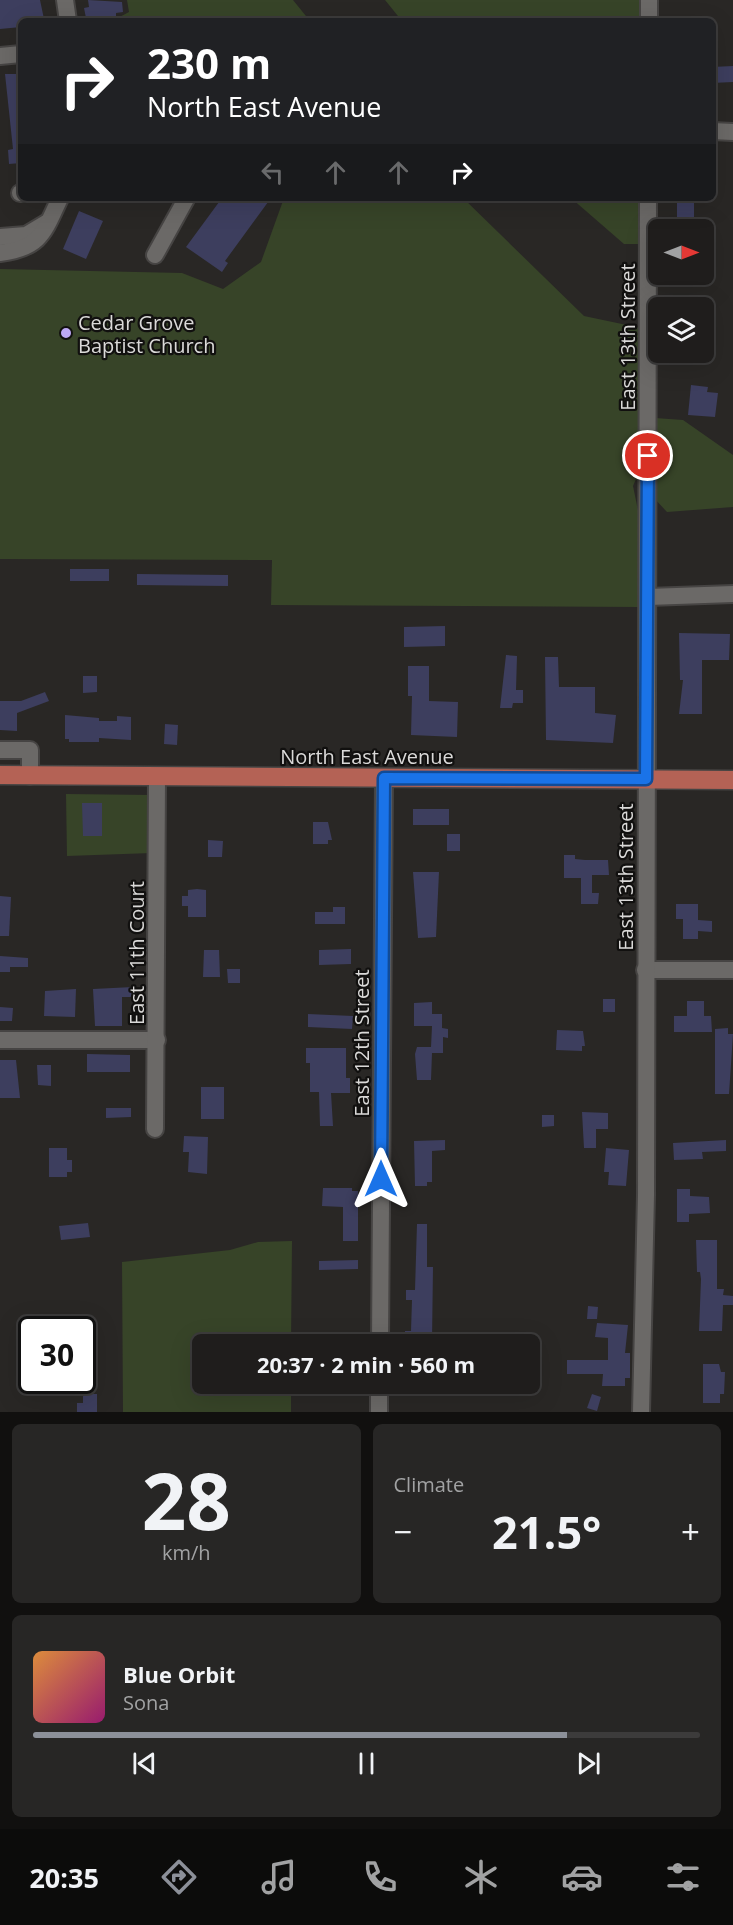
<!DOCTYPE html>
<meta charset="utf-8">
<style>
body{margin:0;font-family:"Open Sans",sans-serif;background:#272625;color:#f1f3f6;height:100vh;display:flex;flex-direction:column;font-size:22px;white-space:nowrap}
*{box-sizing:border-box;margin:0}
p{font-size:20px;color:#a1a2a3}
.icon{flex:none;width:33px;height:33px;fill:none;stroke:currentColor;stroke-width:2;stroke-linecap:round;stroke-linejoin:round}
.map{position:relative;height:1412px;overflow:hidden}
.drawer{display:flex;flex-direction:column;gap:12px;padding:12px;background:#11100f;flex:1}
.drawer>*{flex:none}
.hud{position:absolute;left:18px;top:18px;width:698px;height:183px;border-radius:9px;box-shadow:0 6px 24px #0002,0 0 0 2px #3c3b3b;background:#202124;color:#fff;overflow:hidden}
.needle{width:39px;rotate:90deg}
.fabs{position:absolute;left:648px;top:219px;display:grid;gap:12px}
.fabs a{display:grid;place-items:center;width:66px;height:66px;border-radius:9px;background:#1f1d1c;box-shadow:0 6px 24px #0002,0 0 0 2px #3c3b3b;font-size:30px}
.speed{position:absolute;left:18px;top:1316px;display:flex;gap:12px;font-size:30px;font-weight:700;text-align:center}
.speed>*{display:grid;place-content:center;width:78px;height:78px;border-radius:50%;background:#1f1d1c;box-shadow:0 6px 24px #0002,0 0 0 2px #3c3b3b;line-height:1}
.speed .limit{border:3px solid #111;border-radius:9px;background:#fff;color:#111}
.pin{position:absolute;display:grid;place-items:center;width:51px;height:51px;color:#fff;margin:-26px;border:3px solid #fff;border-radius:50%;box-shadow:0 2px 6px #0007}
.me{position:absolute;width:66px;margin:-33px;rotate:0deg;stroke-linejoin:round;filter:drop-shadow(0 0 4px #0008)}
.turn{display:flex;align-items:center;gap:21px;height:126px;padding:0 30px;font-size:27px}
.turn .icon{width:78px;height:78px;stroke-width:2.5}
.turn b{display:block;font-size:42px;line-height:51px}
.lanes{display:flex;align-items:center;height:57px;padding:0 30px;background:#0003;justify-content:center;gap:30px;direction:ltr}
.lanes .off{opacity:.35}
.big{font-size:45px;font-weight:700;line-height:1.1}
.drawer .card{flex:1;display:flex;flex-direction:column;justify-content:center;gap:9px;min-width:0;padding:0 21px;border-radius:9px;background:#272625}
.drawer .dial{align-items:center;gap:0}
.dial b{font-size:78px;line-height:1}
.song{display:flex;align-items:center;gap:18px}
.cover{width:72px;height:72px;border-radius:9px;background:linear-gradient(135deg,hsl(30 70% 55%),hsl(320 70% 35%))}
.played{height:6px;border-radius:3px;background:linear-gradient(90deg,#8c9099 80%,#3c3b3b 80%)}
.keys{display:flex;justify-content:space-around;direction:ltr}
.heat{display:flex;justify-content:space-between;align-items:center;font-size:33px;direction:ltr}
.drawer .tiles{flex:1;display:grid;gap:12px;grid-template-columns:1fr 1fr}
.card:last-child{grid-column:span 2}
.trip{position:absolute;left:192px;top:1334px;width:348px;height:60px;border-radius:9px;background:#1f1d1c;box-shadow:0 6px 24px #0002,0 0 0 2px #3c3b3b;font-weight:700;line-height:60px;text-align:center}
.dock{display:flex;height:96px;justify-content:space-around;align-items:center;background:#0c0c0b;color:#a1a2a3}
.dock .icon{width:42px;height:42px}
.dock .active{color:#8c9099}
.dock b{font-size:27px;color:#f1f3f6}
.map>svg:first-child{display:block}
.green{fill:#374428}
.building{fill:#3d3e5e}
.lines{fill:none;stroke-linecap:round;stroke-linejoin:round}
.minor-casing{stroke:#464443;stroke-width:20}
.major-casing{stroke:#464443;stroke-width:21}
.minor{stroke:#6b6967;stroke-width:16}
.major{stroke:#b46255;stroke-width:18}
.route-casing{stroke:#114b97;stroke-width:15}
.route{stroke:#1a73e8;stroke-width:10}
.poi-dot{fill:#bda9f5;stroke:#11100f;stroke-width:2}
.labels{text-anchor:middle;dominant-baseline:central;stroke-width:4.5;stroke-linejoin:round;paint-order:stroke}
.poi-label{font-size:20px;fill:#dad9d8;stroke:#11100f;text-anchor:start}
.street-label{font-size:20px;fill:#dad9d8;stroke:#11100f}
</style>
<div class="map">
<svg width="733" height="1412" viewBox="0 0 733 1412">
<rect width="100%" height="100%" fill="#292725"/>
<!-- green -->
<g class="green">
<polygon points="127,0 293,0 310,21 112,21 129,12"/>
<polygon points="385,0 642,0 642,21 402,21"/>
<polygon points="284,198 463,198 584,316 641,328 641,484 636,479 633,486 641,525 640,607 271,605 272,560 0,559 0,269 182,273 223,289 261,262"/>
<polygon points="571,198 641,198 641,244 624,244"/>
<polygon points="655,418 683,420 733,455 733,507 667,512 654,498"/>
<polygon points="66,794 152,795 152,853 67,856"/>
<polygon points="292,1241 291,1344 202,1344 202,1383 291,1383 291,1412 123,1412 122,1262 230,1250 258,1242"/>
</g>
<!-- building -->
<g class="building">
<polygon points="0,0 40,0 44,19 21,21 21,27 0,29"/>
<polygon points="88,0 122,2 123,12 116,13 116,17 94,21 93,17 86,18 84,8 89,7"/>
<polygon points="733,66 733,82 712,83 712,67"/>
<polygon points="5,74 21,74 21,163 9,164 8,150 13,149"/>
<polygon points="222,198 271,198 225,261 228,263 222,272 186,247"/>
<rect x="677" y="198" width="17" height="30"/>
<polygon points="79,211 103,221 86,259 63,249"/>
<polygon points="691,385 708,387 707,392 718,393 715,417 688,415"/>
<rect x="70" y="569" width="39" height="12"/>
<polygon points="137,574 228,575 228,586 137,585"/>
<polygon points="445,626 445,646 404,647 404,627"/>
<polygon points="679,633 730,634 729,660 702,660 702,714 679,714 683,680 680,680"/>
<polygon points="506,655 517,656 516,690 523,690 523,703 513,703 512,708 500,708"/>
<polygon points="545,657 558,657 559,687 595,687 595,713 616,715 613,743 546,740"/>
<polygon points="408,666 429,666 429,701 458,702 457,737 411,735 412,696 408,696"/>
<polygon points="83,676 97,676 97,692 83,693"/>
<polygon points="45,692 49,701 17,713 17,731 0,730 0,701 21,701"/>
<polygon points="65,715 99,718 99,721 117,721 117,716 131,717 131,740 99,738 99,742 69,742 69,739 65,739"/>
<polygon points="165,724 178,725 177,745 164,744"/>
<polygon points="82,803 102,803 102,836 83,836"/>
<rect x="413" y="809" width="36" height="16"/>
<polygon points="313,822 328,822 332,840 328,840 328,844 313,844"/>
<rect x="447" y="834" width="13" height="17"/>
<polygon points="208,840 223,841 222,857 208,857"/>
<polygon points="564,855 575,855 575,859 585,860 608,860 609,875 592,875 592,893 599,893 598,904 581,904 581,878 564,878"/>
<polygon points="413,872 439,872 436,937 418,938"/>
<polygon points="197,889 206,890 206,917 188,917 188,906 182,906 182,896 188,896 188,890"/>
<polygon points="0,896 11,897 9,936 0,936"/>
<polygon points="676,904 698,904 698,920 712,921 712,932 698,931 698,939 683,939 683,919 676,919"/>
<polygon points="333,907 345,907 345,924 315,924 315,912 333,912"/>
<polygon points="351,949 351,964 319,965 319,950"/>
<polygon points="204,950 219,950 220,977 203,977"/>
<polygon points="0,956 28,958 28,967 10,967 10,972 0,972"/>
<polygon points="227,969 240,969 240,983 228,983"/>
<polygon points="133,987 134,997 122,997 122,1026 95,1026 93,989"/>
<polygon points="76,989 75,1017 44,1016 45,991"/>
<rect x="603" y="999" width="12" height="13"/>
<polygon points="687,1001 704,1001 704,1016 711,1016 712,1032 674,1032 674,1016 687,1016"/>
<polygon points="432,1002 432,1014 442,1014 442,1028 448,1029 448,1038 443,1037 443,1053 432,1053 431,1080 417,1080 415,1054 417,1047 431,1047 432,1026 414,1026 414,1003"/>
<polygon points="0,1007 13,1008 12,1021 0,1021"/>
<polygon points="308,1014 353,1016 352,1029 308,1027"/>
<polygon points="728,1028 728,1034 733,1034 729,1094 715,1094 715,1029"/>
<polygon points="557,1030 583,1031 585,1046 582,1046 582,1051 556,1050"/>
<polygon points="306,1048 346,1048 346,1078 350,1078 350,1093 331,1093 333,1126 320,1126 319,1092 310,1092 310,1063 306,1063"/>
<polygon points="87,1054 130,1055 130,1072 87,1072"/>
<polygon points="0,1060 16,1060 20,1098 0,1098"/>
<polygon points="37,1065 51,1065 51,1086 38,1085"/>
<rect x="201" y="1087" width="23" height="32"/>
<polygon points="106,1108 131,1108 131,1117 106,1118"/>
<polygon points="582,1112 608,1113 608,1129 596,1129 596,1148 584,1148"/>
<polygon points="542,1115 554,1115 554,1126 542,1127"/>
<polygon points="184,1136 208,1137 207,1174 188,1172 189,1152 183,1152"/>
<polygon points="445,1140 445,1150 432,1151 432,1182 427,1182 427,1186 415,1186 414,1141"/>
<polygon points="726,1140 726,1151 702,1152 703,1159 674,1160 673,1143"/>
<polygon points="49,1148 67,1148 67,1160 72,1160 72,1172 67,1172 67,1177 49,1177"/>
<polygon points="606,1148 629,1150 626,1186 608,1185 609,1172 604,1172"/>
<polygon points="323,1188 352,1188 352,1191 358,1191 358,1241 343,1241 343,1207 322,1206"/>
<polygon points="677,1189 690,1189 690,1196 709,1197 710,1213 689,1214 689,1222 677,1222"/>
<polygon points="88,1223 90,1237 61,1240 59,1226"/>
<polygon points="417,1224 427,1224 427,1267 433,1267 432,1342 405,1341 405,1331 411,1331 412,1300 406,1300 406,1290 415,1290"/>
<polygon points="696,1240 717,1240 717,1289 724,1289 723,1295 733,1296 733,1305 723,1305 722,1331 699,1331 701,1279 700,1272 697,1272"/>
<polygon points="358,1260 358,1269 319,1270 319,1261"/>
<polygon points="588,1306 598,1307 597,1319 587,1319"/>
<polygon points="597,1323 628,1325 625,1353 630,1353 630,1378 625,1378 625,1386 602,1386 603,1374 567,1374 567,1360 608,1360 608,1338 595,1337"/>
<polygon points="703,1364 719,1364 721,1372 725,1372 724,1394 720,1394 720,1403 703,1403"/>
<polygon points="83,1394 97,1394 97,1412 77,1412 77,1403 83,1403"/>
<polygon points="592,1394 601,1397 597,1411 587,1408"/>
</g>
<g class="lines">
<!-- minor casing -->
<g class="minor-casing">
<g id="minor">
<polyline points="65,0 68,21"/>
<polyline points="649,21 649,0"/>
<polyline points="0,56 21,54"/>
<polyline points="712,131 733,132"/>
<polyline points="20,193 21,193"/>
<polyline points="0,237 26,235 46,223"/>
<path d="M0 253C41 248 44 232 60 198"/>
<polyline points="155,255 186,199 182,198"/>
<polyline points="648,597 733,594"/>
<polyline points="0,750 30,750 30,776"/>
<polyline points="645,970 733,970"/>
<polyline points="0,1040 157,1040"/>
<polyline points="155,1129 157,777"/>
<polyline points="380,1344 384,778"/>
<polyline points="379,1412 379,1383"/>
<polyline points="641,1412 646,1195 648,198"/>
</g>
</g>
<!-- major casing -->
<g class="major-casing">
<polyline id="major" points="0,775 733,780"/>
</g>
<!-- minor -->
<use href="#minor" class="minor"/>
<!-- major -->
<use href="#major" class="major"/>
</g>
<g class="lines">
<!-- route casing -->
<g class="route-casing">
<polyline id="route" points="381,1179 384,778 646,779 648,456"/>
</g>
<!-- route -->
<use href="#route" class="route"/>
</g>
<!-- markers -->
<circle class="poi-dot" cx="66" cy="333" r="6"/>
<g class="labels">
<!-- poi labels -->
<g class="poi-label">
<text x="78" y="322">Cedar Grove<tspan x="78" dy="23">Baptist Church</tspan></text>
</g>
<!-- street labels -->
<g class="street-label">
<text transform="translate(627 337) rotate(-90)">East 13th Street</text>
<text x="367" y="756">North East Avenue</text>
<text transform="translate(625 877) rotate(-90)">East 13th Street</text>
<text transform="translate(136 953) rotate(-90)">East 11th Court</text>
<text transform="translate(361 1043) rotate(-90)">East 12th Street</text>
</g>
</g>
</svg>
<div class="fabs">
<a><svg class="needle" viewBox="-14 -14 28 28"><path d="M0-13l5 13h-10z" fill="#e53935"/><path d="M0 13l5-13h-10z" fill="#a1a2a3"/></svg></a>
<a><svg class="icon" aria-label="layers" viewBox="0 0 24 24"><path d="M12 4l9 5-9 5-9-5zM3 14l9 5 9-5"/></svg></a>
</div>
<div class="speed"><div class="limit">30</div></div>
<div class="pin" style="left:648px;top:456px;background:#d93025"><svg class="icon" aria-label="arrive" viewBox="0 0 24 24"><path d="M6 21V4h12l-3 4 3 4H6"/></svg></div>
<svg class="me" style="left:381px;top:1179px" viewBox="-20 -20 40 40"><path d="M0-17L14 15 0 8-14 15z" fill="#1a73e8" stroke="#fff" stroke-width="4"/></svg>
<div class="trip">20:37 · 2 min · 560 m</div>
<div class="hud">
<div class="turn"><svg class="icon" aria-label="right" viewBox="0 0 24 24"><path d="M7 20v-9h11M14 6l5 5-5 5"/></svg><div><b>230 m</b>North East Avenue</div></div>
<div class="lanes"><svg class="icon off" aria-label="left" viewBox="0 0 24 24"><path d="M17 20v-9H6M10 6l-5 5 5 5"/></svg><svg class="icon off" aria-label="ahead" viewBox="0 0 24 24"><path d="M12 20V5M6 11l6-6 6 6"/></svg><svg class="icon off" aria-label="ahead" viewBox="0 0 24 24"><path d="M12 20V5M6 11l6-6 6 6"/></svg><svg class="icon" aria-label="right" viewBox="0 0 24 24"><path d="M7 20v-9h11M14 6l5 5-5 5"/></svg></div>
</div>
</div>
<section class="drawer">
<div class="tiles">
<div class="card dial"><b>28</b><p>km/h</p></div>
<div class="card"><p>Climate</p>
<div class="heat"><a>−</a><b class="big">21.5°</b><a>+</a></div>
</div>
<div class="card">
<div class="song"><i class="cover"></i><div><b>Blue Orbit</b><p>Sona</p></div></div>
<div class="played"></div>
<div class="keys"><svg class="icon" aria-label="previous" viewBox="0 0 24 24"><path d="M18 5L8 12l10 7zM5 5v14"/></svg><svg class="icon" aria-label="pause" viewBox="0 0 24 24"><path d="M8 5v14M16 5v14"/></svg><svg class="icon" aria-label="next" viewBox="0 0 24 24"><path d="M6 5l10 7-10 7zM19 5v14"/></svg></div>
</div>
</div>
</section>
<nav class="dock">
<b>20:35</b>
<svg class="icon active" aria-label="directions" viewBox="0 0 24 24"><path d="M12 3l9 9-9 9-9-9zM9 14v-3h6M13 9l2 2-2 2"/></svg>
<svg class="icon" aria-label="music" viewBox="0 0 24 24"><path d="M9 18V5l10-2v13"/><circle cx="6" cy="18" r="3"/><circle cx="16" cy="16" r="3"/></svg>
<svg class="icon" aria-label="phone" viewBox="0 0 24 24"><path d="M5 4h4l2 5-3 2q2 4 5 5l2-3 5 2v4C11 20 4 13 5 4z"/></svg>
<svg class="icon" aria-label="climate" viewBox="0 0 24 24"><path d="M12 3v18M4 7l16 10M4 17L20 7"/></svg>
<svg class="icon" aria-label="car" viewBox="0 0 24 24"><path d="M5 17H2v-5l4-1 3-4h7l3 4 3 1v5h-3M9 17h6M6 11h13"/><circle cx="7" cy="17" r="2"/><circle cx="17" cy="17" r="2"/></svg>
<svg class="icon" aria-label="filters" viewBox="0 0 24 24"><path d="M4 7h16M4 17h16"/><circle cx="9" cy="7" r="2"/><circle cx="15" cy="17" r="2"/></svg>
</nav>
